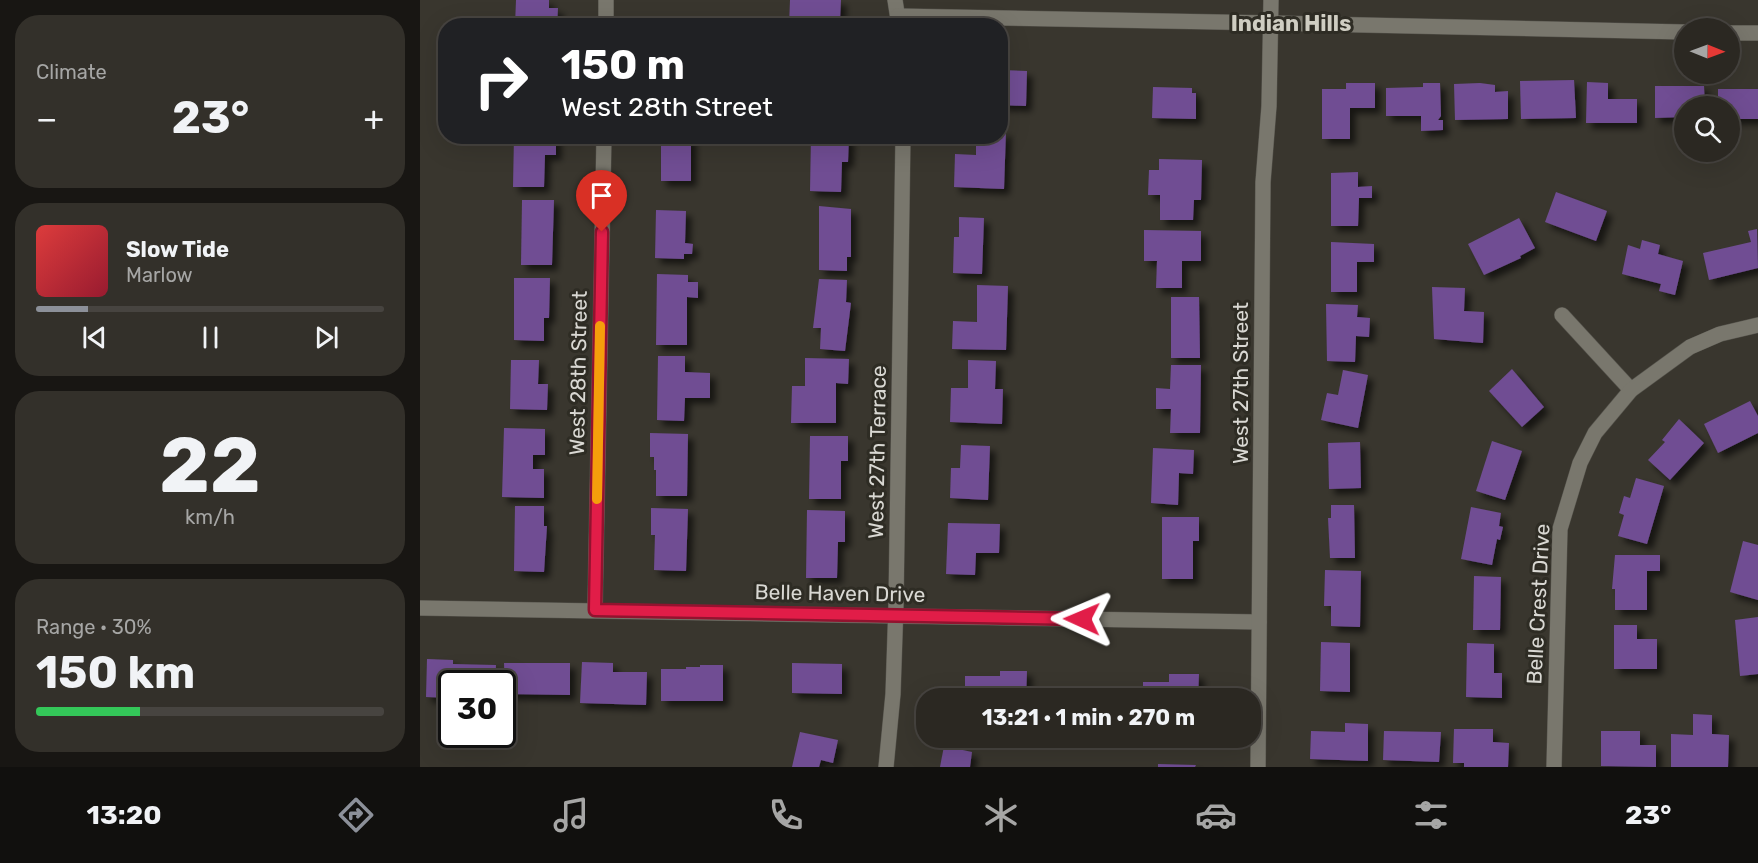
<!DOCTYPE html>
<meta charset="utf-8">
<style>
body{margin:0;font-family:Rubik,sans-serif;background:#33302a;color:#f1f3f6;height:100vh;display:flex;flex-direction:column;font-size:22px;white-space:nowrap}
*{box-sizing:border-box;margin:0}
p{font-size:20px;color:#a6a6a5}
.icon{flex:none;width:33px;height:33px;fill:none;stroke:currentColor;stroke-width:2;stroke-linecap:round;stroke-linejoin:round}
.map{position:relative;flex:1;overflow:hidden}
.drawer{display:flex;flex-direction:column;gap:15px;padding:15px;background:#181613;width:420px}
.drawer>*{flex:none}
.guide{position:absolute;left:18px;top:18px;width:570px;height:126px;border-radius:24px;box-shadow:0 6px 24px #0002,0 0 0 2px #474440;background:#202124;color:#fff;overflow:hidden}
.needle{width:39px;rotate:91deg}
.controls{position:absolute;left:1254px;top:18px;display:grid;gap:12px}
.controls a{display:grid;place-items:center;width:66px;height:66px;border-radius:50%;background:#2b2822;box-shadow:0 6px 24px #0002,0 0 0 2px #474440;font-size:30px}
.speed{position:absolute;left:18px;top:670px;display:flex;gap:12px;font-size:30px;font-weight:700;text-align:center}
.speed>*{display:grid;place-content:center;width:78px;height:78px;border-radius:50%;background:#2b2822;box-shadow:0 6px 24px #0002,0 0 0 2px #474440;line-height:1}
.speed .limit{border:3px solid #111;border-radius:9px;background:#fff;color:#111}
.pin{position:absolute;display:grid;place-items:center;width:51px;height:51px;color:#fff;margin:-62px -26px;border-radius:50% 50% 50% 0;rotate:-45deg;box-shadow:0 0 6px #0007}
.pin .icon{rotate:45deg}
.me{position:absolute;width:66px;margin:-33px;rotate:271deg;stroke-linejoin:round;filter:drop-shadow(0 0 4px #0008)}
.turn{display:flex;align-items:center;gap:21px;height:126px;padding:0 24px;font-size:27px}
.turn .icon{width:78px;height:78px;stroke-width:2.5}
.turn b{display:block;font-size:42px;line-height:51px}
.big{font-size:45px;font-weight:700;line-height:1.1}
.drawer .widget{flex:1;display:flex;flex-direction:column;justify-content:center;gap:9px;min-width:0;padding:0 21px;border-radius:24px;background:#33302a}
.drawer .dial{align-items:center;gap:0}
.dial b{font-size:78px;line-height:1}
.song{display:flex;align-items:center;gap:18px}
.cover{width:72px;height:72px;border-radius:9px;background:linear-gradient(135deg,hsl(0 70% 55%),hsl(350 70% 35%))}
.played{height:6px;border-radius:3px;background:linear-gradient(90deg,#8c9099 15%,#474440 15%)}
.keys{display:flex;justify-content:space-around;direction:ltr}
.heat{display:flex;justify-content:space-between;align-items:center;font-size:33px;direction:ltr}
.charge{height:9px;border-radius:4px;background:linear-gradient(90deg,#34c759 30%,#474440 0)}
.trip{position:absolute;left:496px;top:688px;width:345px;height:60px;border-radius:24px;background:#2b2822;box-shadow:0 6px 24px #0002,0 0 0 2px #474440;font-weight:700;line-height:60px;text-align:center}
.tabs{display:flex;height:96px;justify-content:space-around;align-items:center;background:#11100e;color:#a6a6a5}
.tabs .icon{width:42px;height:42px}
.tabs .active{color:#8c9099}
.tabs b{font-size:27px;color:#f1f3f6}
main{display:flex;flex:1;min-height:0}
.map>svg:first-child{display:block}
.building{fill:#704d93;filter:url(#shadow)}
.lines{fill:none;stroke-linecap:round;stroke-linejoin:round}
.minor-casing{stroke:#54524b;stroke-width:16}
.tertiary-casing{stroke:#54524b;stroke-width:16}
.minor{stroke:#79776d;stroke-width:15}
.tertiary{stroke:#79776d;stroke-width:15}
.route-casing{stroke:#92132f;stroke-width:15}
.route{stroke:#e11d48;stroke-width:10}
.slow{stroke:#f59e0b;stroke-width:10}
.labels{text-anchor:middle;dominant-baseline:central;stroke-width:6;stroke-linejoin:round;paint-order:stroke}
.street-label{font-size:21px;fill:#d9d8d3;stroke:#2e2c24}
.neighbourhood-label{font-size:22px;font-weight:bold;fill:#cfcdc2;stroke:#2e2c24}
</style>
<main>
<section class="drawer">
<div class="widget"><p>Climate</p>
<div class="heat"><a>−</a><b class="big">23°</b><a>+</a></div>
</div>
<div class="widget">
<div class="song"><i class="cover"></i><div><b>Slow Tide</b><p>Marlow</p></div></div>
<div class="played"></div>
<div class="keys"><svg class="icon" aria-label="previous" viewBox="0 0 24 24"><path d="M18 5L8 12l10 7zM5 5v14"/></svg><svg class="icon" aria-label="pause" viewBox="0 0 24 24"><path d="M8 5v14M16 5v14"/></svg><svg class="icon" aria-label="next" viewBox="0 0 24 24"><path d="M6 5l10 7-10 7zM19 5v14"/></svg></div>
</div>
<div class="widget dial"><b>22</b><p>km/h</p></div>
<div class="widget"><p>Range · 30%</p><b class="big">150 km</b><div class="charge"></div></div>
</section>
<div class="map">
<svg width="1338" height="767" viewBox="0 0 1338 767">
<defs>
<filter id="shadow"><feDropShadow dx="5.5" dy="5.5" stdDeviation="3" flood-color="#0009"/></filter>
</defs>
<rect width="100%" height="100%" fill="#39362e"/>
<!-- building -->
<g class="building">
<polygon points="96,0 129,0 129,8 138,8 137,26 95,26"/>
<polygon points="370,0 421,0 420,20 400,20 400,25 397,26 369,26"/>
<polygon points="580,70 607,71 606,106 580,105"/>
<polygon points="1154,80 1156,118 1101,119 1100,81"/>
<polygon points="1167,82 1188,83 1188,99 1217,99 1217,123 1166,123"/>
<polygon points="926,83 955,83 955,108 930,108 930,139 902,139 902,89 926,89"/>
<polygon points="1003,83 1020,83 1021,116 1018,120 1023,120 1023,130 1001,131 1001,116 966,116 966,88 1003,87"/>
<polygon points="1060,83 1075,85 1075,92 1088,91 1088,119 1035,120 1034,84"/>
<polygon points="1235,86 1284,86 1285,106 1264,106 1264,117 1235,118"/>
<polygon points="733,87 772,88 772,93 776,93 776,119 732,118"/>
<polygon points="1298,89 1338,89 1338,119 1310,119 1310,106 1298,106"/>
<polygon points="580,131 586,131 584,189 534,187 535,154 556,155 556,136 580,136"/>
<polygon points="94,136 136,136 136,155 125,155 124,187 93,187"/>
<rect x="241" y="136" width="30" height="45"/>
<polygon points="391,136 429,136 428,162 422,162 421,192 390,191"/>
<polygon points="739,159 782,160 781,200 774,200 773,220 740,220 740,195 728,195 729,170 739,170"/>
<polygon points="938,172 938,187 952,186 952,198 939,198 938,226 911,226 911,173"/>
<polygon points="1136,192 1187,211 1176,241 1125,222"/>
<polygon points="102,200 134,200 132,265 101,265"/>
<polygon points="399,206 431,209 431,257 427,257 427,271 399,270"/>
<polygon points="236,210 266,211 265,243 273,244 272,254 264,254 264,259 235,258"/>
<polygon points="539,217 564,218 562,274 533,273 534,237 539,237"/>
<polygon points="1099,218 1115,248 1100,256 1101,258 1064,275 1048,244"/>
<polygon points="1337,229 1338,268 1289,280 1283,253 1331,242 1328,231"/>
<polygon points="724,230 781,231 781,261 762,261 762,288 736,288 737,261 724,261"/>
<polygon points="1222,240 1240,245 1238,254 1263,261 1255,295 1239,291 1241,284 1202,274 1208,245 1220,249"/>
<polygon points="911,242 954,244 954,262 937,262 937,292 911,292"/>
<polygon points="237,274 268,275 268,282 278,282 278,298 267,297 267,345 236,345"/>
<polygon points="94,278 130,278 129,318 124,318 124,341 94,340"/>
<polygon points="399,279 427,280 426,302 431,303 425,351 400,349 401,328 393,328"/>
<polygon points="557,285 588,286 586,350 532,349 533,321 557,322"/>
<polygon points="1012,287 1045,288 1044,311 1064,312 1063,343 1014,339"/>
<polygon points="751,297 779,297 780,358 751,358"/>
<polygon points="906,304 938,305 937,317 950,318 949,337 936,336 935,362 907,361"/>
<polygon points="238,356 265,356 265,372 290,373 290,398 265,398 264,421 237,420"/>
<polygon points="385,358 429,359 428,384 416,383 416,423 371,423 372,386 385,386"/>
<polygon points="91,360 119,360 118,384 128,384 127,410 90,409"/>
<polygon points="548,360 576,361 575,389 583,389 582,424 530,422 531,388 548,388"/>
<polygon points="751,365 781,365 780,433 750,433 751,409 736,409 736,388 750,389"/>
<polygon points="1092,369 1124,407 1102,427 1069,391"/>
<polygon points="923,370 948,375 938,428 901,420 907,393 918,395"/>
<polygon points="1330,401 1338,416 1338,433 1298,453 1284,424"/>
<polygon points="1259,419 1284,443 1250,480 1228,460 1245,442 1242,440"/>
<polygon points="84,428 125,429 125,455 113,455 113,469 124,469 124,498 82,497"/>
<polygon points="230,433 268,434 267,496 236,496 236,470 234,470 234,457 230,457"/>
<polygon points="390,436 428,436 428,461 421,461 421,499 389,499"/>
<polygon points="1072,441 1102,451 1085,500 1056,491"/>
<polygon points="940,442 941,488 909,489 908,443"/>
<polygon points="541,445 570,446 568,500 530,498 531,468 540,468"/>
<polygon points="733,448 774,450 773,474 759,473 758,505 731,503"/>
<polygon points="1216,478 1244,486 1227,544 1198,536 1204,515 1199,513 1204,496 1210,498"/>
<polygon points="911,505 934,505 935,558 910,558 908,518 911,518"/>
<polygon points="95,506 124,506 124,526 127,526 124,572 94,571"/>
<polygon points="1051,507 1081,513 1079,526 1083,527 1080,540 1077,539 1072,565 1041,559"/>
<polygon points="231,508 268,509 266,571 234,570 235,535 231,535"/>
<polygon points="387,510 425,511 425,542 418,542 417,578 386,578"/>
<polygon points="742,517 779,517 779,541 773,541 773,579 742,579"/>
<polygon points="528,523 580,524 579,553 556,553 555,575 526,574"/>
<polygon points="1323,541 1338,545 1338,600 1310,592"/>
<polygon points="1195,555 1240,555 1240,571 1227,571 1227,610 1195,610 1195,589 1192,589"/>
<polygon points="905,570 941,571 940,627 911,626 911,606 904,606"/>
<polygon points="1054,576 1081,577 1080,630 1053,630"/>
<polygon points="1338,617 1338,674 1320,676 1315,620"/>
<polygon points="1194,625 1217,625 1217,639 1237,639 1237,669 1194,669"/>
<polygon points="901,642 930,643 930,692 900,691"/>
<polygon points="1047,643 1074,644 1074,673 1082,673 1082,698 1046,697"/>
<polygon points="7,659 33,660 33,664 76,665 75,684 32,684 32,698 6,697"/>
<polygon points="162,662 193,663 193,672 227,672 226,705 160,703"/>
<polygon points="84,663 150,663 150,695 85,694"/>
<polygon points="372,663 422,664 422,694 372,693"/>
<polygon points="280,665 303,665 303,701 241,701 241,669 266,669 266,667 280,667"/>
<polygon points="580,671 607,671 606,699 545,699 545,676 580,676"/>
<polygon points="749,674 779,674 778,699 723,699 723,682 749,682"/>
<polygon points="1273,714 1292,715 1292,734 1309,735 1308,767 1251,767 1251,734 1273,735"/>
<polygon points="925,723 948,724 948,761 890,759 891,731 925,732"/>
<polygon points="1034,729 1073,729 1073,742 1089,743 1088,767 1044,767 1044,763 1033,763"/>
<polygon points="964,731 1021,732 1019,762 963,760"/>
<polygon points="1181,731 1220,731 1220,745 1236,745 1236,767 1181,766"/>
<polygon points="380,732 418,740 413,763 401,760 399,767 372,767"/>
<polygon points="524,746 552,752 550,767 520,767"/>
<polygon points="738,764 776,765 775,767 738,767"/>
</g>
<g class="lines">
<!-- minor casing -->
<g class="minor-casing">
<g id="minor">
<polyline points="475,0 479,26"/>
<polyline points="478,16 851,23"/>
<polyline points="186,26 186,0"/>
<polyline points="1142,315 1211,390"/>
<polyline points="0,608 839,622"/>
<polyline points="175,610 184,136"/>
<polyline points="466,767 473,694 476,604 483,136"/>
<polyline points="1134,767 1140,529 1160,463 1175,433 1211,390 1270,347 1300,334 1338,325"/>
</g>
</g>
<!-- tertiary casing -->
<g class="tertiary-casing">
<g id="tertiary">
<polyline points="851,23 1264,32"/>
<polyline points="1310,33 1338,33"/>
<polyline points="838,767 843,182 849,106 851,0"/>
</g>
</g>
<!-- minor -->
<use href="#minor" class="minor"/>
<!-- tertiary -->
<use href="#tertiary" class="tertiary"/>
</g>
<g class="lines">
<!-- route casing -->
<g class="route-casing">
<polyline id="route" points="182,232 175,610 662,619"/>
</g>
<!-- route -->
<use href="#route" class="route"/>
<!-- slow -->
<polyline class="slow" points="177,499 180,326"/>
</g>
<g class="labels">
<!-- street labels -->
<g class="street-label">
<text transform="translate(158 373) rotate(-89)">West 28th Street</text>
<text transform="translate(820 383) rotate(-90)">West 27th Street</text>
<text transform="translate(457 452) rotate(-89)">West 27th Terrace</text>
<text transform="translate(420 593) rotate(1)">Belle Haven Drive</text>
<text transform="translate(1118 604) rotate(-87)">Belle Crest Drive</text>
</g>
<!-- neighbourhood labels -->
<g class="neighbourhood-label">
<text x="871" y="23">Indian Hills</text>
</g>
</g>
</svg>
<div class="controls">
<a><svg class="needle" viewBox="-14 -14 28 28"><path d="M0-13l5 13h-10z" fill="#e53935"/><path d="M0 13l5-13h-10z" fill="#a6a6a5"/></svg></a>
<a><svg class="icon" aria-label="search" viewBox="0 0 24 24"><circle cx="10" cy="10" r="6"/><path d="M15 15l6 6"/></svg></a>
</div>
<div class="speed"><div class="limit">30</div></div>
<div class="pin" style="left:182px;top:232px;background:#d93025"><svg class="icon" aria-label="arrive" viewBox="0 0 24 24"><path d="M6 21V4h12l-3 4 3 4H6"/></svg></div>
<svg class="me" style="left:662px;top:619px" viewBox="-20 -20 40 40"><path d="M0-17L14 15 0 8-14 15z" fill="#e11d48" stroke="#fff" stroke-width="4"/></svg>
<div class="trip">13:21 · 1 min · 270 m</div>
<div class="guide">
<div class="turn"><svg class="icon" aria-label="right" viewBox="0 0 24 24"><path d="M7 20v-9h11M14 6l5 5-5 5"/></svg><div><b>150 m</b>West 28th Street</div></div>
</div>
</div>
</main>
<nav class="tabs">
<b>13:20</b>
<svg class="icon active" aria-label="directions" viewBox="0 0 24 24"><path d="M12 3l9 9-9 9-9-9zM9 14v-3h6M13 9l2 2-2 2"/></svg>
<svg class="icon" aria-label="music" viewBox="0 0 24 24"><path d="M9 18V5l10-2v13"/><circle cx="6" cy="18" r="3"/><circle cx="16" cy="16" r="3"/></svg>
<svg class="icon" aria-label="phone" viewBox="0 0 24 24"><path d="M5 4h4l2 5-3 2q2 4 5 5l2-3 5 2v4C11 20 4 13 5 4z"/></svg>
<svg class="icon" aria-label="climate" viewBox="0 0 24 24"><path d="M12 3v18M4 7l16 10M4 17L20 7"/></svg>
<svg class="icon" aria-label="car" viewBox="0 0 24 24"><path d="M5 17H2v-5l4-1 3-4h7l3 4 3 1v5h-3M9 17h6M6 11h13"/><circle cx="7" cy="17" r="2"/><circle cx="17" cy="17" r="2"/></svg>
<svg class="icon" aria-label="filters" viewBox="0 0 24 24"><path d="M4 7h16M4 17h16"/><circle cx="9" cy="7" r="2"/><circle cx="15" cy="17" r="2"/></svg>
<b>23°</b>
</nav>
